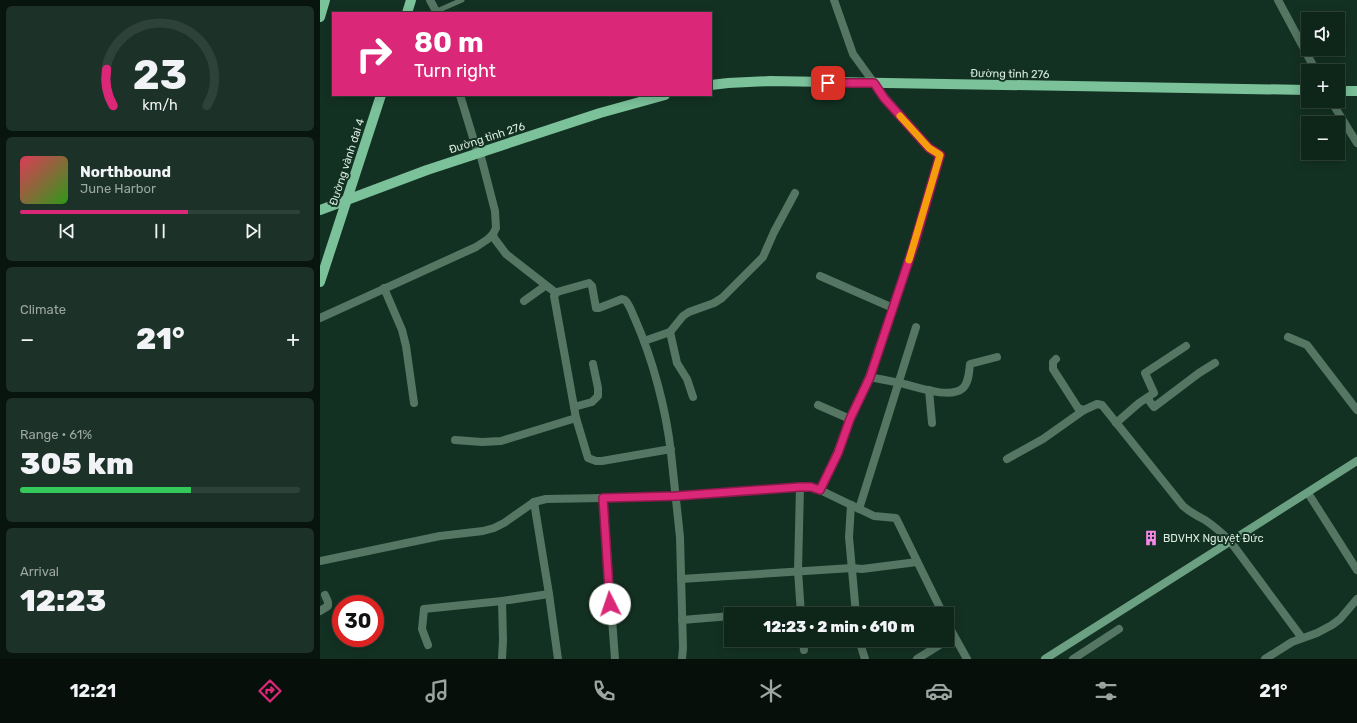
<!DOCTYPE html>
<meta charset="utf-8">
<style>
body{margin:0;font-family:Rubik,sans-serif;background:#1c3127;color:#f1f3f6;height:100vh;display:flex;flex-direction:column;font-size:15px;white-space:nowrap}
*{box-sizing:border-box;margin:0}
p{font-size:13px;color:#9ba5a2}
.icon{flex:none;width:22px;height:22px;fill:none;stroke:currentColor;stroke-width:2;stroke-linecap:round;stroke-linejoin:round}
.map{position:relative;flex:1;overflow:hidden}
.sheet{display:flex;flex-direction:column;gap:6px;padding:6px;background:#08140e;width:320px}
.sheet>*{flex:none}
.hud{position:absolute;left:12px;top:12px;width:380px;height:84px;border-radius:0px;box-shadow:0 2px 10px #0003,0 0 0 1px #2e4239;background:#db2777;color:#fff;overflow:hidden}
.fabs{position:absolute;left:981px;top:12px;display:grid;gap:8px}
.fabs a{display:grid;place-items:center;width:44px;height:44px;border-radius:0px;background:#0e251a;box-shadow:0 2px 10px #0003,0 0 0 1px #2e4239;font-size:20px}
.speed{position:absolute;left:12px;top:595px;display:flex;gap:8px;font-size:20px;font-weight:700;text-align:center}
.speed>*{display:grid;place-content:center;width:52px;height:52px;border-radius:50%;background:#0e251a;box-shadow:0 2px 10px #0003,0 0 0 1px #2e4239;line-height:1}
.speed .limit{border:6px solid #d22;background:#fff;color:#111}
.pin{position:absolute;display:grid;place-items:center;width:34px;height:34px;color:#fff;margin:-17px;border-radius:8px;box-shadow:0 2px 6px #0006}
.me{position:absolute;width:44px;margin:-22px;rotate:356deg;stroke-linejoin:round;filter:drop-shadow(0 0 3px #0008)}
.turn{display:flex;align-items:center;gap:14px;height:84px;padding:0 16px;font-size:18px}
.turn .icon{width:52px;height:52px;stroke-width:2.5}
.turn b{display:block;font-size:28px;line-height:34px}
.big{font-size:30px;font-weight:800;line-height:1.1}
.sheet .tile{flex:1;display:flex;flex-direction:column;justify-content:center;gap:6px;min-width:0;padding:0 14px;border-radius:6px;background:#1c3127}
.sheet .dial{align-items:center;gap:0}
.dial svg{height:104px;overflow:visible;fill:none;stroke:#2e4239;stroke-width:7;stroke-linecap:round;text-anchor:middle}
.dial text{fill:#f1f3f6;stroke:none}
.song{display:flex;align-items:center;gap:12px}
.cover{width:48px;height:48px;border-radius:6px;background:linear-gradient(135deg,hsl(350 70% 55%),hsl(110 70% 35%))}
.played{height:4px;border-radius:2px;background:linear-gradient(90deg,#db2777 60%,#2e4239 60%)}
.keys{display:flex;justify-content:space-around;direction:ltr}
.heat{display:flex;justify-content:space-between;align-items:center;font-size:22px;direction:ltr}
.charge{height:6px;border-radius:3px;background:linear-gradient(90deg,#34c759 61%,#2e4239 0)}
.trip{position:absolute;left:404px;top:607px;width:230px;height:40px;border-radius:0px;background:#0e251a;box-shadow:0 2px 10px #0003,0 0 0 1px #2e4239;font-weight:800;line-height:40px;text-align:center}
.dock{display:flex;height:64px;justify-content:space-around;align-items:center;background:#060f0a;color:#9ba5a2}
.dock .icon{width:28px;height:28px}
.dock .on{color:#db2777}
.dock b{font-size:18px;color:#f1f3f6}
main{display:flex;flex:1;min-height:0}
.map>svg:first-child{display:block}
.lines{fill:none;stroke-linecap:round;stroke-linejoin:round}
.service{stroke:#557663;stroke-width:5}
.minor{stroke:#557663;stroke-width:8}
.secondary{stroke:#6ba082;stroke-width:8}
.primary{stroke:#7bc19a;stroke-width:10}
.route-casing{stroke:#8e194d;stroke-width:10}
.route{stroke:#db2777;stroke-width:7}
.slow{stroke:#f59e0b;stroke-width:7}
.labels{text-anchor:middle;dominant-baseline:central;stroke-width:4;stroke-linejoin:round;paint-order:stroke}
.street-label{font-size:11px;fill:#daece1;stroke:#133122}
.poi-label{font-size:11px;fill:#daece1;stroke:#133122;text-anchor:start}
</style>
<main>
<section class="sheet">
<div class="tile dial"><svg viewBox="0 0 100 80">
<path d="M14 69A42 42 0 1 1 86 69"/>
<path d="M14 69A42 42 0 0 1 9 41" stroke="#db2777"/>
<text x="50" y="56" font-size="32" font-weight="700">23</text>
<text x="50" y="72" font-size="11">km/h</text>
</svg></div>
<div class="tile">
<div class="song"><i class="cover"></i><div><b>Northbound</b><p>June Harbor</p></div></div>
<div class="played"></div>
<div class="keys"><svg class="icon" aria-label="previous" viewBox="0 0 24 24"><path d="M18 5L8 12l10 7zM5 5v14"/></svg><svg class="icon" aria-label="pause" viewBox="0 0 24 24"><path d="M8 5v14M16 5v14"/></svg><svg class="icon" aria-label="next" viewBox="0 0 24 24"><path d="M6 5l10 7-10 7zM19 5v14"/></svg></div>
</div>
<div class="tile"><p>Climate</p>
<div class="heat"><a>−</a><b class="big">21°</b><a>+</a></div>
</div>
<div class="tile"><p>Range · 61%</p><b class="big">305 km</b><div class="charge"></div></div>
<div class="tile"><p>Arrival</p><b class="big">12:23</b></div>
</section>
<div class="map">
<svg width="1037" height="659" viewBox="0 0 1037 659">
<rect width="100%" height="100%" fill="#133122"/>
<g class="lines">
<!-- service -->
<polyline class="service" points="117,11 142,0"/>
<!-- minor -->
<g class="minor">
<polyline points="110,0 117,13"/>
<polyline points="958,0 996,71"/>
<polyline points="140,95 158,154"/>
<polyline points="1011,101 1037,143"/>
<polyline points="160,153 175,211 176,228 173,234 174,238 186,254 236,293"/>
<polyline points="500,276 573,308"/>
<polyline points="64,288 82,330 86,346 94,403"/>
<polyline points="204,301 225,286"/>
<polyline points="0,318 156,247 168,239 173,234"/>
<polyline points="350,332 357,363 367,379 373,397"/>
<polyline points="968,337 987,345 1037,410"/>
<polyline points="324,341 350,332 363,316 369,312 394,303 402,298 443,257 454,232 475,193"/>
<path d="M736 359 733 362V369L758 408 764 410 777 404 782 405 863 506C870 512 877 516 885 520 894 526 902 533 910 541L982 638"/>
<path d="M549 377C560 379 570 381 580 383 595 386 630 400 643 388 649 382 649 372 650 364L677 357"/>
<polyline points="609,390 612,423"/>
<polyline points="827,398 834,407 879,373 895,363"/>
<polyline points="498,405 530,419"/>
<polyline points="254,407 272,402 278,396 278,388 273,364"/>
<polyline points="796,423 819,403 834,393 825,373 866,346"/>
<polyline points="135,440 162,442 181,441 256,418"/>
<path d="M351 449 282 461H276L268 458 256 418 234 296 237 292 269 283 272 286 276 308H279L302 299 305 300C310 305 312 313 315 319 333 360 346 409 351 453L360 537 363 648 362 659"/>
<polyline points="687,459 723,439 764,410"/>
<polyline points="480,487 478,571 481,614"/>
<polyline points="500,490 517,453 530,419 549,377 594,245 620,155 609,148 565,98 533,54 514,0"/>
<polyline points="988,493 1037,570"/>
<polyline points="283,498 295,659"/>
<polyline points="214,502 229,594 238,659"/>
<polyline points="531,505 529,537 536,614"/>
<polyline points="539,509 596,327"/>
<polyline points="0,561 120,536 163,531 174,528 184,523 214,502 226,499 283,498 356,496 480,487 491,487 500,490 554,516 576,518 623,614"/>
<polyline points="361,579 532,568 542,569 597,562"/>
<polyline points="0,611 8,606 8,602 5,595"/>
<polyline points="362,620 411,616"/>
<polyline points="627,623 647,659"/>
<polyline points="483,640 484,650"/>
<polyline points="539,640 545,659"/>
<polyline points="108,645 102,629 104,609 182,601 229,594"/>
<polyline points="182,659 183,640 182,601"/>
<polyline points="597,659 634,636"/>
<polyline points="753,659 799,629"/>
<polyline points="945,659 972,642 997,633 1012,625 1020,619 1037,599"/>
</g>
<!-- secondary -->
<polyline class="secondary" points="725,659 1037,461"/>
<!-- primary -->
<g class="primary">
<polyline points="87,13 91,0"/>
<polyline points="0,17 5,0"/>
<polyline points="391,85 408,83 450,81 988,90"/>
<polyline points="1018,91 1037,91"/>
<polyline points="0,210 107,170 280,113 345,95"/>
<polyline points="0,282 61,95"/>
</g>
</g>
<g class="lines">
<!-- route casing -->
<g class="route-casing">
<polyline id="route" points="290,604 283,498 356,496 480,487 491,487 500,490 518,453 530,419 550,377 594,245 620,155 609,148 564,98 554,83 508,83"/>
</g>
<!-- route -->
<use href="#route" class="route"/>
<!-- slow -->
<polyline class="slow" points="580,116 609,148 620,155 589,260"/>
</g>
<!-- icons -->
<defs>
<g id="building-bare" transform="scale(1.2)"><path d="M-4-6H4V6H1V3H-1V6H-4ZM-2.5-4.3h1.7v1.8h-1.7ZM.8-4.3h1.7v1.8H.8ZM-2.5-1h1.7V.8h-1.7ZM.8-1h1.7V.8H.8Z" fill="#f888e9" stroke="#133122" stroke-width="2.5" paint-order="stroke"/></g>
</defs>
<g fill-rule="evenodd">
<use href="#building-bare" x="831" y="538"/>
</g>
<g class="labels">
<!-- street labels -->
<g class="street-label">
<text transform="translate(690 74) rotate(1)">Đường tỉnh 276</text>
<text transform="translate(167 138) rotate(-18)">Đường tỉnh 276</text>
<text transform="translate(27 162) rotate(-72)">Đường vành đai 4</text>
</g>
<!-- poi labels -->
<g class="poi-label">
<text x="843" y="538">BDVHX Nguyệt Đức</text>
</g>
</g>
</svg>
<div class="fabs">
<a><svg class="icon" aria-label="sound" viewBox="0 0 24 24"><path d="M4 9h4l5-4v14l-5-4H4zM17 9q2 3 0 6"/></svg></a>
<a>+</a>
<a>−</a>
</div>
<div class="speed"><div class="limit">30</div></div>
<div class="pin" style="left:508px;top:83px;background:#d93025"><svg class="icon" aria-label="arrive" viewBox="0 0 24 24"><path d="M6 21V4h12l-3 4 3 4H6"/></svg></div>
<svg class="me" style="left:290px;top:604px" viewBox="-20 -20 40 40"><circle r="19" fill="#fff"/><path d="M0-13L10 11 0 6-10 11z" fill="#db2777"/></svg>
<div class="trip">12:23 · 2 min · 610 m</div>
<div class="hud">
<div class="turn"><svg class="icon" aria-label="right" viewBox="0 0 24 24"><path d="M7 20v-9h11M14 6l5 5-5 5"/></svg><div><b>80 m</b>Turn right</div></div>
</div>
</div>
</main>
<nav class="dock">
<b>12:21</b>
<svg class="icon on" aria-label="directions" viewBox="0 0 24 24"><path d="M12 3l9 9-9 9-9-9zM9 14v-3h6M13 9l2 2-2 2"/></svg>
<svg class="icon" aria-label="music" viewBox="0 0 24 24"><path d="M9 18V5l10-2v13"/><circle cx="6" cy="18" r="3"/><circle cx="16" cy="16" r="3"/></svg>
<svg class="icon" aria-label="phone" viewBox="0 0 24 24"><path d="M5 4h4l2 5-3 2q2 4 5 5l2-3 5 2v4C11 20 4 13 5 4z"/></svg>
<svg class="icon" aria-label="climate" viewBox="0 0 24 24"><path d="M12 3v18M4 7l16 10M4 17L20 7"/></svg>
<svg class="icon" aria-label="car" viewBox="0 0 24 24"><path d="M5 17H2v-5l4-1 3-4h7l3 4 3 1v5h-3M9 17h6M6 11h13"/><circle cx="7" cy="17" r="2"/><circle cx="17" cy="17" r="2"/></svg>
<svg class="icon" aria-label="filters" viewBox="0 0 24 24"><path d="M4 7h16M4 17h16"/><circle cx="9" cy="7" r="2"/><circle cx="15" cy="17" r="2"/></svg>
<b>21°</b>
</nav>
